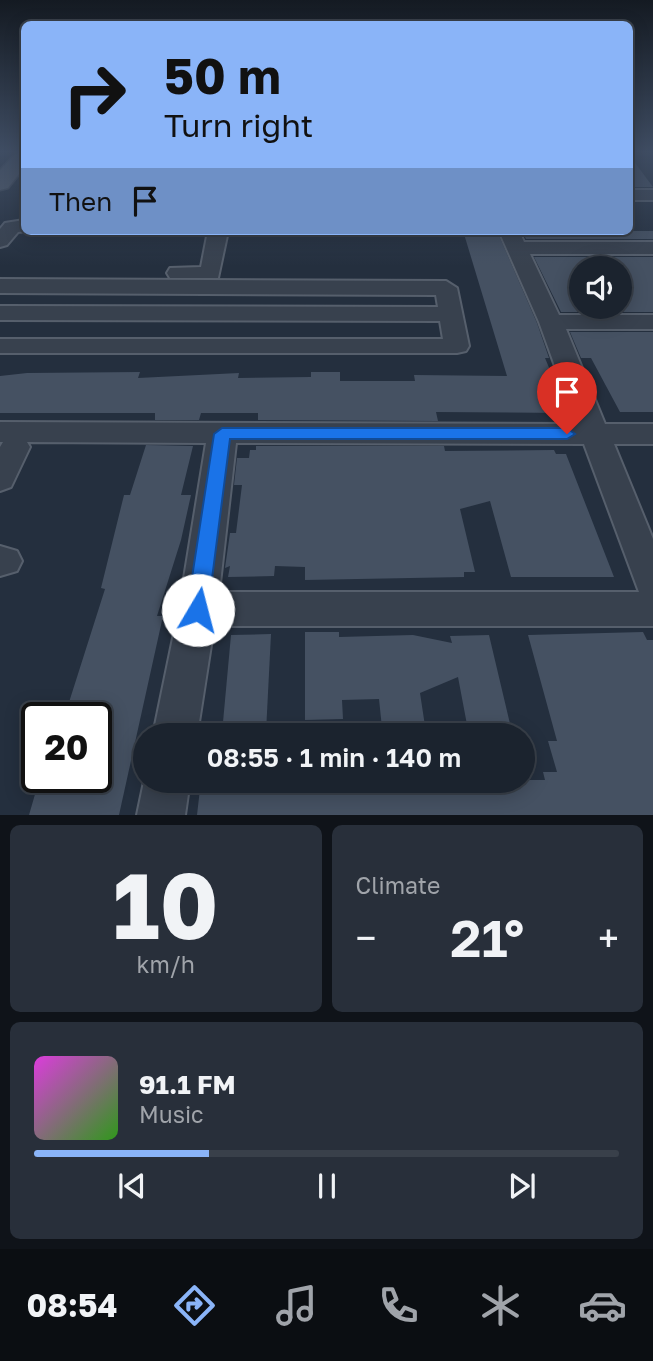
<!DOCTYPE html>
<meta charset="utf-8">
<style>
body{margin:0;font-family:"Golos Text",sans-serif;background:#282f3a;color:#f1f3f6;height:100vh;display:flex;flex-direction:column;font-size:26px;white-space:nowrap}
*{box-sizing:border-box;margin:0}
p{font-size:23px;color:#a0a4aa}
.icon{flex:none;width:38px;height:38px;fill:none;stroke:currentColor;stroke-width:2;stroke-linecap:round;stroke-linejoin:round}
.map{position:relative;height:815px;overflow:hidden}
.panel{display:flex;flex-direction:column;gap:10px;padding:10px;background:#0f1319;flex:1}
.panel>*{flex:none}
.hud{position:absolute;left:21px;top:21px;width:612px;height:214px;border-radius:10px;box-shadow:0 4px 18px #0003,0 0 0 2px #39404a;background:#8ab4f8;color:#111;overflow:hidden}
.buttons{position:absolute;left:569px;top:256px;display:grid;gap:14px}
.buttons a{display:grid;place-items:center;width:63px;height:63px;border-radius:50%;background:#1b232e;box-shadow:0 4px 18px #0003,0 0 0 2px #39404a;font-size:35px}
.speed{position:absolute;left:21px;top:702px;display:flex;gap:14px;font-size:35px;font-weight:700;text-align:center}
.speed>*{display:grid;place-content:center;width:91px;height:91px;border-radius:50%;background:#1b232e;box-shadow:0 4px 18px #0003,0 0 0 2px #39404a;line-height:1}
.speed .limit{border:4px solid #111;border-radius:10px;background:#fff;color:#111}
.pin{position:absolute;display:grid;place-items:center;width:60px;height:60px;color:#fff;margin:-72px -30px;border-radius:50% 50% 50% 0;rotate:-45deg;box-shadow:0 0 7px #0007}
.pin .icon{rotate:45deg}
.me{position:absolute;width:77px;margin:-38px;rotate:8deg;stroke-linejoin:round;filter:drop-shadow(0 0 5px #0008)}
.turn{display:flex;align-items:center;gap:24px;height:147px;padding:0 28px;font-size:32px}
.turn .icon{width:91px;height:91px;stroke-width:2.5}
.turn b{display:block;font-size:49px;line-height:60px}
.then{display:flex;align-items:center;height:66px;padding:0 28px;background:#0003;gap:14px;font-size:26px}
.big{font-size:52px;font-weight:600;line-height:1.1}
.panel .card{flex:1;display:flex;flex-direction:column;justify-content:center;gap:10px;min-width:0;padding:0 24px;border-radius:10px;background:#282f3a}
.panel .dial{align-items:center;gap:0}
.dial b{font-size:91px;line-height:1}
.song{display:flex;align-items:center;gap:21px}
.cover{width:84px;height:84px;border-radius:10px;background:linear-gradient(135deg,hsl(300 70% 55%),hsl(110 70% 35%))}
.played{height:7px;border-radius:4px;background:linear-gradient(90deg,#8ab4f8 30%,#39404a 30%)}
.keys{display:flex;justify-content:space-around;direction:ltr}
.heat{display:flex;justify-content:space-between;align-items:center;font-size:38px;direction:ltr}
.panel .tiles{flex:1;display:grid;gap:10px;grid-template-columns:1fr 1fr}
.card:last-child{grid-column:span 2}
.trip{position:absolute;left:133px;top:723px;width:402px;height:70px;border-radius:35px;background:#1b232e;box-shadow:0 4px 18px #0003,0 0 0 2px #39404a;font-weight:600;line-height:70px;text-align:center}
.menu{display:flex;height:112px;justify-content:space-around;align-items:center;background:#0b0e12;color:#a0a4aa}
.menu .icon{width:49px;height:49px}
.menu .current{color:#8ab4f8}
.menu b{font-size:32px;color:#f1f3f6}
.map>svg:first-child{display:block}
.building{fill:#455162;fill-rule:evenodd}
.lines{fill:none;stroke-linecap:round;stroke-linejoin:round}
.minor-casing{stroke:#565f6c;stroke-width:4}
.major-casing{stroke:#414a57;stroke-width:3}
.minor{fill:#38414e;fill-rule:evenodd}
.major{fill:#56606e;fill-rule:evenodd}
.route{fill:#1a73e8;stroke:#114b97;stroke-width:2}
</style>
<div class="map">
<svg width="653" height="815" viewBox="0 0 653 815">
<rect width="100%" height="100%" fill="#242f3e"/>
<!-- building -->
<g class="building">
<polygon points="630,156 653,187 630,187"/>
<polygon points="477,231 497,231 537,323 549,358 545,358 568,413 436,412 438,421 258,420 258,413 201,413 199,420 155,420 155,413 0,413 0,376 27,373 140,372 138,378 239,373 238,378 311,377 311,372 340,372 340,381 415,381 414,375 507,376 464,234 478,234"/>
<polygon points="522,231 653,231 653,239 526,239"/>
<path d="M534 257H653V312H561ZM581 268H620V306H581Z"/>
<polygon points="570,332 653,332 653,412 620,412 591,358 581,358"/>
<polygon points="146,445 193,446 181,495 191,495 181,540 157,616 163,616 119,815 29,815 40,777 96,777 96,718 64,718 105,589 101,588 124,495 130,495"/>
<polygon points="256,446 444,446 445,451 554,450 556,454 566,454 614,577 511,577 490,501 460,509 475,572 464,572 464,577 305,580 305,567 275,566 274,576 228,577 230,566 225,568 230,533 236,533 242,485 234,485 237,458 249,458 250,450 256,450"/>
<polygon points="305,632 339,632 339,637 413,635 452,643 450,636 489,635 511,728 468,730 458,677 420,693 425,726 382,728 379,699 342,700 343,719 305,720"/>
<polygon points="643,632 647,640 653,640 653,815 197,815 201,780 545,780 543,772 557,772 548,741 557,741 528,635"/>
<polygon points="271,634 266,732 222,733 231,635"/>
</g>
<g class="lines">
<!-- minor casing -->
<g class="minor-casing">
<g id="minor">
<rect x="630" y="190" width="23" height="10"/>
<polygon points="24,220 27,231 18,232 7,245 0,247 0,229 5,223"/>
<polygon points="208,231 228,231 218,278 170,278 167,273 170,268 201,267"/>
<path d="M499 231H519L524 242H653V254H530L559 315H653V329H566L605 424H653V444H614L653 539V626H214L197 735H153L179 609 206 443 27 442 30 447 11 487 0 491V447L3 442H0V422L576 424 539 322ZM236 443 584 444 639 592H219Z"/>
<polygon points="0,279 446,281 457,288 469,346 466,351 457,353 0,353 0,339 443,339 440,321 0,320 0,306 438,307 436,295 0,293"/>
<polygon points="0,546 17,551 22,561 17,571 0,576"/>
<polygon points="145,777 145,780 190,780 185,815 137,815"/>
</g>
</g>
<!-- major casing -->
<g class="major-casing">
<polygon id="major" points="17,152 24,152 24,168 8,188 0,190 0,170"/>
</g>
<!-- minor -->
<use href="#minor" class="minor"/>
<!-- major -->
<use href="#major" class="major"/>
</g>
<!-- sky -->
<linearGradient id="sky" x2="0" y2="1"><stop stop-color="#141a22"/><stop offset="0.57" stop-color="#3f4d63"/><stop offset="1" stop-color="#3f4d63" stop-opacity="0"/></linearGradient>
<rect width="653" height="266" fill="url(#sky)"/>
<!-- route -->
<polygon class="route" points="222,428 567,428 575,434 567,439 230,439 208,610 205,616 198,619 190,616 187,610 214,434"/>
</svg>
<div class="buttons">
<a><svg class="icon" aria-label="sound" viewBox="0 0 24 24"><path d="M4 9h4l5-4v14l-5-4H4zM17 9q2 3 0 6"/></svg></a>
</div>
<div class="speed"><div class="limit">20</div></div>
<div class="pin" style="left:567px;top:434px;background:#d93025"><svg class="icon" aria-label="arrive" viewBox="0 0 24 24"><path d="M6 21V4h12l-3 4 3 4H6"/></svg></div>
<svg class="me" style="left:198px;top:610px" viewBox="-20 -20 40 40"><circle r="19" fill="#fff"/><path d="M0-13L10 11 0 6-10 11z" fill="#1a73e8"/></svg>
<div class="trip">08:55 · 1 min · 140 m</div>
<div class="hud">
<div class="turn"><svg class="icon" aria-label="right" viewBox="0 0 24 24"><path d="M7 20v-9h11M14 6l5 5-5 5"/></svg><div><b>50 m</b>Turn right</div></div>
<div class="then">Then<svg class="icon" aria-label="arrive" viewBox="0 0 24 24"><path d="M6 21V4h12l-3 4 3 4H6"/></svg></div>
</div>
</div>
<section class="panel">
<div class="tiles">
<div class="card dial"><b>10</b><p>km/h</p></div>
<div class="card"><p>Climate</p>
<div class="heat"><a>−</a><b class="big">21°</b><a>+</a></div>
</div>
<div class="card">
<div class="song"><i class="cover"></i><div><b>91.1 FM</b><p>Music</p></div></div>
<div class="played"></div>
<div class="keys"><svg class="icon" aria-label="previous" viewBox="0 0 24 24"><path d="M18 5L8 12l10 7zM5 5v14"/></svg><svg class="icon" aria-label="pause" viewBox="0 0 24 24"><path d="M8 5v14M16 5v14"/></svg><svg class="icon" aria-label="next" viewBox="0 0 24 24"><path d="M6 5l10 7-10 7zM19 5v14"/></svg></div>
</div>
</div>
</section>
<nav class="menu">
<b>08:54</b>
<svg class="icon current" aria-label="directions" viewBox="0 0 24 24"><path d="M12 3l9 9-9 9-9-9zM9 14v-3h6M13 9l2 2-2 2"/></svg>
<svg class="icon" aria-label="music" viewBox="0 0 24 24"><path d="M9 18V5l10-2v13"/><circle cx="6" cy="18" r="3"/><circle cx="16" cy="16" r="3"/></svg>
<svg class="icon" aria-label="phone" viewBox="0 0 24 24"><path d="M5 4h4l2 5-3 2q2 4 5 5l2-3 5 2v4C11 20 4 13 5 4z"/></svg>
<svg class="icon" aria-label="climate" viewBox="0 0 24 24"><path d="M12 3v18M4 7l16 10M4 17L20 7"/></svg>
<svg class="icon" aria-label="car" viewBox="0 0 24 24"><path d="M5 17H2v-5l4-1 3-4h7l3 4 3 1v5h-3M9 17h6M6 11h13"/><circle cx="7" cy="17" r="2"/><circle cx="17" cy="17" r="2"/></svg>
</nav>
